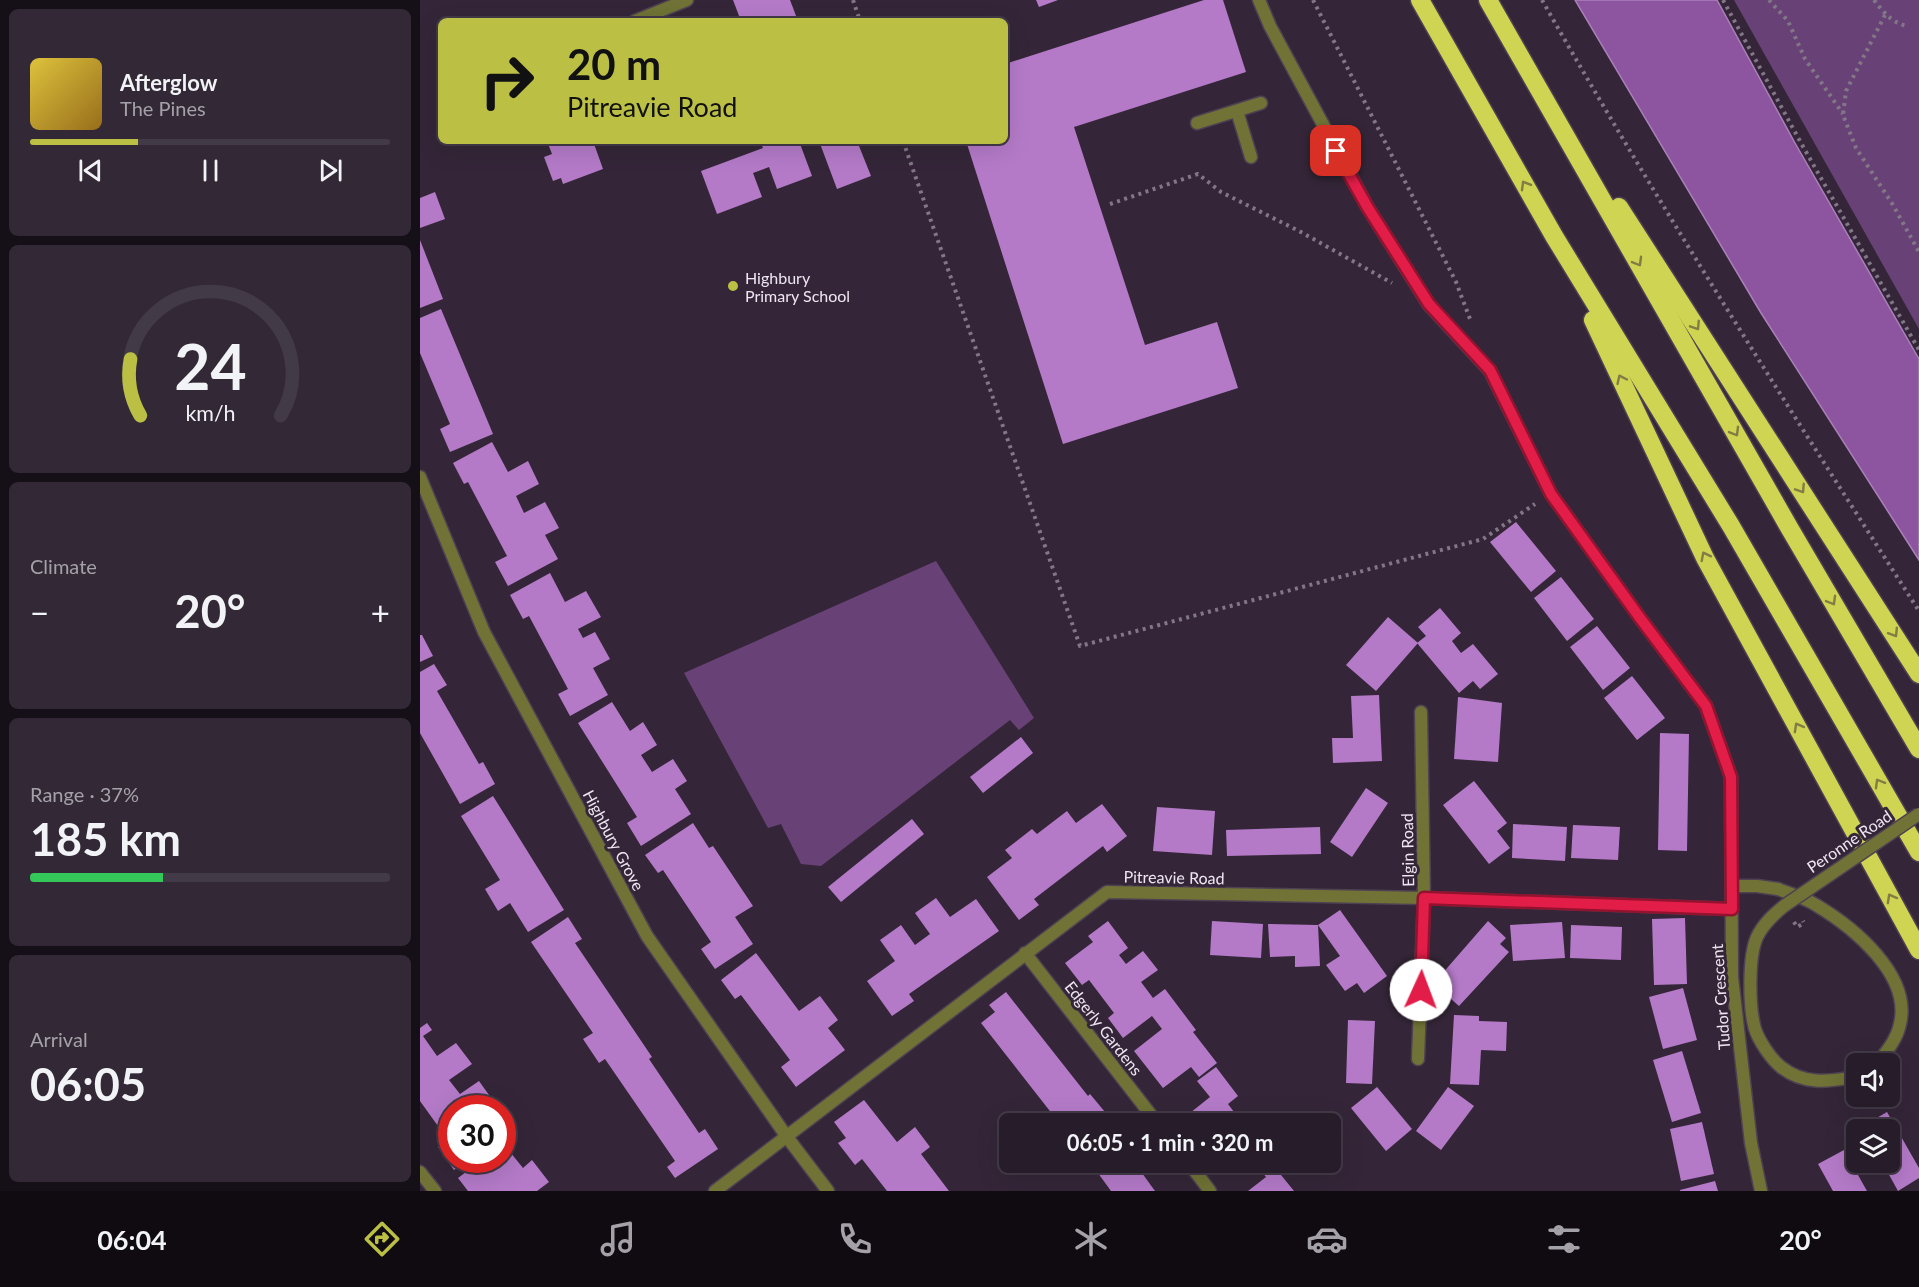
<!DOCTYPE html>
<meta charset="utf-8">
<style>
body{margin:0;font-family:Lato,sans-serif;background:#332936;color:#f1f3f6;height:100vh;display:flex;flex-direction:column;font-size:22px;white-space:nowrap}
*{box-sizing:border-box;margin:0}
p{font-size:20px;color:#a4a1a8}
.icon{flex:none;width:33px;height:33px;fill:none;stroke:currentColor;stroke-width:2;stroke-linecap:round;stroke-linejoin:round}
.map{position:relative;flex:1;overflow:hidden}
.drawer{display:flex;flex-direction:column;gap:9px;padding:9px;background:#150f17;width:420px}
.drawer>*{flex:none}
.top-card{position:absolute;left:18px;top:18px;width:570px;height:126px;border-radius:9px;box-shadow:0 6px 24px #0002,0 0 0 2px #433a47;background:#bbc044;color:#111;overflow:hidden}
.fabs{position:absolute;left:1426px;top:1053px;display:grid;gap:12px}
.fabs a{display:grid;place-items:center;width:54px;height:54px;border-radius:9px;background:#271c2a;box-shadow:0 6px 24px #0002,0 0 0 2px #433a47;font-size:30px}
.speed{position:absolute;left:18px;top:1095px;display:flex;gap:12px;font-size:30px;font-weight:700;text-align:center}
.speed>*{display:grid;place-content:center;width:78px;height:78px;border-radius:50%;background:#271c2a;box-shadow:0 6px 24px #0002,0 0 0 2px #433a47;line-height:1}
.speed .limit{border:9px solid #d22;background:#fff;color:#111}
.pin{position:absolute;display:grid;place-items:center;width:51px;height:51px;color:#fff;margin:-26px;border-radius:12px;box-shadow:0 3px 9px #0006}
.me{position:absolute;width:66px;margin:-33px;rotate:2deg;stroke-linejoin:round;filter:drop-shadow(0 0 4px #0008)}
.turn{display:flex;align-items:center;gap:21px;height:126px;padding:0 30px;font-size:27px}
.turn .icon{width:78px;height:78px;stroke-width:2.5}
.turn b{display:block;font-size:42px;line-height:51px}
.big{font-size:45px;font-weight:700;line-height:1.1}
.drawer .card{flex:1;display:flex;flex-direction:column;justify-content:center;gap:9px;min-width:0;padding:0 21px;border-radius:9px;background:#332936}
.drawer .dial{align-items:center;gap:0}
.dial svg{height:156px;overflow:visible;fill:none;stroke:#433a47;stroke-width:7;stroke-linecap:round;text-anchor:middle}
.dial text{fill:#f1f3f6;stroke:none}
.song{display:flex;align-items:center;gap:18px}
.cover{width:72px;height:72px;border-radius:9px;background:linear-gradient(135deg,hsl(50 70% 55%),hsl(40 70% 35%))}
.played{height:6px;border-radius:3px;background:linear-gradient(90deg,#bbc044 30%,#433a47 30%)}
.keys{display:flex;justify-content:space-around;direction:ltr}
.heat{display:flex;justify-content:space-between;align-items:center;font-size:33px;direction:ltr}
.charge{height:9px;border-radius:4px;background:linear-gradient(90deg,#34c759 37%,#433a47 0)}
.trip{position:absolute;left:579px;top:1113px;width:342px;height:60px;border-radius:9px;background:#271c2a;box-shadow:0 6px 24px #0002,0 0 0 2px #433a47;font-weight:700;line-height:60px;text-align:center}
.menu{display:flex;height:96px;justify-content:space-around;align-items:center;background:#100b11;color:#a4a1a8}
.menu .icon{width:42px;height:42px}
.menu .active{color:#bbc044}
.menu b{font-size:27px;color:#f1f3f6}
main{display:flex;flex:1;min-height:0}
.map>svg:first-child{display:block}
.green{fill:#684276}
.water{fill:#8d55a0;stroke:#aa80b9;stroke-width:1.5}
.building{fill:#b47ac8}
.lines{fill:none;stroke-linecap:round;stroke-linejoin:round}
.lane-casing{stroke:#4e4152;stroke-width:15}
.street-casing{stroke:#4e4152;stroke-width:15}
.highway-casing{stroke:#4e4152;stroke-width:21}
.path{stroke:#827786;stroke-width:4;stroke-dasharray:3 4.5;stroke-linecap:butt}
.lane{stroke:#707335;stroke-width:12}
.street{stroke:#707335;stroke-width:12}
.highway{stroke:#cfd452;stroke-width:18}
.lane-bridge-casing{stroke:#4e4152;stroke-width:15;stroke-linecap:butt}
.lane-bridge{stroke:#707335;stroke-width:12}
.oneway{stroke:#827d45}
.route-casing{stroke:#92132f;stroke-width:15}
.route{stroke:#e11d48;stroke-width:10}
.poi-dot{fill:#bbc044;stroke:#342638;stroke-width:2}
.labels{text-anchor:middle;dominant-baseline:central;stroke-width:6;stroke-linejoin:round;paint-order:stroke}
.poi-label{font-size:16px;fill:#efe6f2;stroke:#342638;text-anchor:start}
.street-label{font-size:16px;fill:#efe6f2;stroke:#342638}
</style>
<main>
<section class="drawer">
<div class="card">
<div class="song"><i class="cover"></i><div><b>Afterglow</b><p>The Pines</p></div></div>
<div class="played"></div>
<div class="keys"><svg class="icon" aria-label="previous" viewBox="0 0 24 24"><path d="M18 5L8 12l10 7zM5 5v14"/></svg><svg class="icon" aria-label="pause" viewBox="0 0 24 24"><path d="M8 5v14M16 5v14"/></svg><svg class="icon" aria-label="next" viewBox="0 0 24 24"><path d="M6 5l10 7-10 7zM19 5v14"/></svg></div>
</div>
<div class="card dial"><svg viewBox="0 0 100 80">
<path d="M14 69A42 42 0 1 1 86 69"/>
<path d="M14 69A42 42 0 0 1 9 40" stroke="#bbc044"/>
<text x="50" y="56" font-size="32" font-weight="700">24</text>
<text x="50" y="72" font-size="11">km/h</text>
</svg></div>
<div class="card"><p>Climate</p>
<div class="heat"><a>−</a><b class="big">20°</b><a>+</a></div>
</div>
<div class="card"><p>Range · 37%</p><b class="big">185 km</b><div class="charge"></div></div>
<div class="card"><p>Arrival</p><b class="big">06:05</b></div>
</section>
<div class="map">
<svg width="1499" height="1191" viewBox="0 0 1499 1191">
<rect width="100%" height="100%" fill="#342638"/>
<!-- green -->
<g class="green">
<polygon points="1314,0 1499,0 1499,329"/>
<polygon points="516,561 614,718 599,730 590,720 401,866 381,864 361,824 348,828 264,673"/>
</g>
<!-- water -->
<polygon class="water" points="1155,0 1297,0 1375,143 1499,359 1499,560 1341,313"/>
<!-- building -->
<g class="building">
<polygon points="313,0 370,0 378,21 321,21"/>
<polygon points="616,0 638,0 619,7"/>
<polygon points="784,0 803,0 826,72 654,127 725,345 797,322 818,388 643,444 546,141 585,141 585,64"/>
<polygon points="127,141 173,141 183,169 143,184 141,178 133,181 124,157 132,154"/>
<polygon points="340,141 379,141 392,176 357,189 349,167 333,173 342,197 297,214 281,171 343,148"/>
<polygon points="399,141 437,141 451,176 417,189"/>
<polygon points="15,192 25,219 0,228 0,198"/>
<polygon points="0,240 23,299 0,308"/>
<polygon points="21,309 73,434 30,452 20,429 30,424 0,353 0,318"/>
<polygon points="72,442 88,472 108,461 119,484 96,496 104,513 125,502 139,528 125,535 138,559 88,586 75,562 87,556 48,482 44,484 33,463"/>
<polygon points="1096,522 1136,571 1111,592 1070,542"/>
<polygon points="130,573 145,602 166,591 181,617 158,629 163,638 175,632 190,659 173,668 188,695 150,716 138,694 148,689 109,616 103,619 90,595"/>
<polygon points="1141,577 1174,619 1147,641 1114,598"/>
<polygon points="1020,608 1041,633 1032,641 1041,653 1053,644 1078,674 1060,689 1053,681 1039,693 997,643 1006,636 998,627"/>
<polygon points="968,617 998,643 956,691 926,665"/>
<polygon points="1177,626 1210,668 1183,690 1150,647"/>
<polygon points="0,635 2,635 13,656 0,662"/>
<polygon points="14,664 27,685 17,691 59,764 63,762 75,784 40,804 0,733 0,672"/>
<polygon points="1212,676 1245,718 1217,740 1184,698"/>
<polygon points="959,695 962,761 913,763 912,738 933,738 931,696"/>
<polygon points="1038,697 1082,703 1078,762 1034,759"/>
<polygon points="192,702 210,731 223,722 237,745 221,755 232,772 253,759 267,781 255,789 271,814 221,846 207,823 217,817 158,723"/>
<polygon points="1240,733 1269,734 1267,851 1238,850"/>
<polygon points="601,737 613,753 563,793 550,777"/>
<polygon points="1054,781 1087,823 1077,831 1090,848 1069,864 1023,805"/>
<polygon points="946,788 968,803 932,857 910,842"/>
<polygon points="73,796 144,910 108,932 90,903 78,911 65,889 80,880 41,816"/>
<polygon points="682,804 707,836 687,852 683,846 614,899 619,905 599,920 567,877 592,858 585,850 612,829 617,834 647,811 656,823"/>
<polygon points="737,807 795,811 792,855 733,851"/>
<polygon points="492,819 504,834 421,902 408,887"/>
<polygon points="273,823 289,848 293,846 333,906 315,917 333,944 295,969 281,949 291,942 243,870 238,873 225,855"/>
<polygon points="1093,824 1147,827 1145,861 1092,858"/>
<polygon points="1153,825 1200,827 1198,860 1151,858"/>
<polygon points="900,827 901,854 807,856 806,830"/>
<polygon points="516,898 530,917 556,899 579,931 489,994 494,1001 472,1016 447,981 475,961 460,940 481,925 495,945 510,934 495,913"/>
<polygon points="920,910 967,976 944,993 937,983 925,991 906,965 920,956 898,925 900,966 875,967 875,956 850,957 848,924 898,925"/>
<polygon points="148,917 162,939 155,943 232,1057 229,1059 279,1133 285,1129 298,1149 255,1178 247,1167 255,1161 185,1059 179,1063 163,1039 173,1033 111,942"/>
<polygon points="1265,918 1267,984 1234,985 1232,919"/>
<polygon points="688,921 708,948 699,955 706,964 723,951 738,970 721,982 733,998 745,989 776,1030 773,1032 797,1063 779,1077 771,1067 743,1088 714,1051 742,1029 732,1016 703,1038 688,1018 694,1013 669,980 662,985 645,963 673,942 668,936"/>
<polygon points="792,921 843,924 841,958 790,955"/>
<polygon points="1068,921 1086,938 1080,944 1089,952 1039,1006 1023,992 1031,984 1021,975"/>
<polygon points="1142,922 1145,958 1093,961 1090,925"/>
<polygon points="1151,925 1202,927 1201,960 1150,958"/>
<polygon points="336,953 379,1011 400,996 418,1020 408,1028 425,1050 376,1087 361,1067 370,1060 321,995 315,999 301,980"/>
<polygon points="1263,988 1277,1040 1243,1049 1229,997"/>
<polygon points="586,992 668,1096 670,1094 685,1112 670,1124 640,1124 561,1023 575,1012 569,1005"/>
<polygon points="1034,1015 1059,1016 1059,1021 1087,1022 1086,1051 1061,1050 1059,1085 1030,1084"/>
<polygon points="928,1020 955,1021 952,1084 926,1083"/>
<polygon points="7,1023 12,1030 3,1036 17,1056 36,1043 52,1064 29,1080 40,1094 59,1081 74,1102 64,1108 32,1108 32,1160 48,1160 34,1170 18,1147 28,1140 0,1101 0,1028"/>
<polygon points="1262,1051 1281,1113 1252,1122 1233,1060"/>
<polygon points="796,1067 818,1096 808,1104 823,1124 770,1124 765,1117 790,1097 777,1081"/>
<polygon points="957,1087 992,1129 966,1151 931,1108"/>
<polygon points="1028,1087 1054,1106 1021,1150 996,1131"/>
<polygon points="444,1100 477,1142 495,1127 510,1147 501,1154 529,1191 467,1191 442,1159 435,1165 418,1143 426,1138 414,1122"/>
<polygon points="1467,1112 1499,1168 1499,1178 1478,1191 1462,1162 1470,1162 1470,1130 1443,1130 1441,1127"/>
<polygon points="1282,1122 1294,1174 1261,1181 1250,1129"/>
<polygon points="82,1142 103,1168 112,1160 129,1182 117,1191 48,1191 38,1178 62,1160 82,1160"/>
<polygon points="1424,1150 1447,1191 1413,1191 1398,1164"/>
<polygon points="670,1162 714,1162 735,1191 691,1191"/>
<polygon points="834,1162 866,1162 857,1170 874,1191 828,1191 846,1177"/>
<polygon points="1295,1181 1298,1191 1260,1191 1260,1190"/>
</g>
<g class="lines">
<!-- lane casing -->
<g class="lane-casing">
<g id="lane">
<polyline points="215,21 267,0"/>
<polyline points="817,111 831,157"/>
<polyline points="777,123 841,103"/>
<path d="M1358 889C1371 894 1385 898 1396 905 1433 927 1492 975 1480 1024 1477 1039 1467 1051 1457 1064"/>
</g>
</g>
<!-- street casing -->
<g class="street-casing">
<g id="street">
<polyline points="839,0 850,26 948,208 1009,305 1070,371 1131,494 1220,618 1286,706 1311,777 1312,977 1331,1143 1341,1191"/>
<polyline points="0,477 64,632 227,936 367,1137 408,1191"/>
<polyline points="1313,886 1337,886 1358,889"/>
<polyline points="605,953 738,1124"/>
<polyline points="998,1059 1004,898 1001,712"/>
<polyline points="768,1162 790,1191"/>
<polyline points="0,1172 15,1191"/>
<polyline points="295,1191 687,892 1004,898 1312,909"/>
</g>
</g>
<!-- highway casing -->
<g class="highway-casing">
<g id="highway">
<polyline points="1000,0 1134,236 1311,526 1499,852"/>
<polyline points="1068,0 1370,529 1499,749"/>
<polyline points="1199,207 1499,674"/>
<polyline points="1173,320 1285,558 1499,950"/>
</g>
</g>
<!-- path -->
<g class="path">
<polyline points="433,0 440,21"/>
<polyline points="893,0 1036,282 1050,319"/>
<path d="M1122 0C1240 208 1370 410 1499 611"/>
<polyline points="1303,0 1381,143 1499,350"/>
<polyline points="1349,0 1368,21 1385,59 1423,114"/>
<path d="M1454 0C1464 13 1471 22 1487 26"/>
<polyline points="1465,15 1426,91 1423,115 1436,148 1473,205 1499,252"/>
<polyline points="483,141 660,646 1063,539 1115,504"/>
<polyline points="690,204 778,174 801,192 879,231 972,283"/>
<polyline points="1374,922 1377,927 1384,923 1383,921"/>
</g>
<!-- lane -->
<use href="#lane" class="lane"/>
<!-- street -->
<use href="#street" class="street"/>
<!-- highway -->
<use href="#highway" class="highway"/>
<!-- lane-bridge casing -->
<g class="lane-bridge-casing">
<path id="lane-bridge" d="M1437 1077C1410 1081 1385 1086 1361 1067 1351 1059 1339 1041 1335 1029 1329 1008 1328 957 1337 937 1343 924 1353 915 1364 906L1499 814"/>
</g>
<!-- lane-bridge -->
<use href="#lane-bridge" class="lane-bridge"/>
</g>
<!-- one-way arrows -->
<defs><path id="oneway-chevron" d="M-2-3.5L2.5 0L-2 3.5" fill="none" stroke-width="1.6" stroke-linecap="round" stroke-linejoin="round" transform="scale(1.5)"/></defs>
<g class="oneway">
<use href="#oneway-chevron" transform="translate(1105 185) rotate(-120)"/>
<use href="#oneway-chevron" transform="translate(1218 262) rotate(60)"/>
<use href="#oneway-chevron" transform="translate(1276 326) rotate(57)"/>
<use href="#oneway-chevron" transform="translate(1201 379) rotate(-115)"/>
<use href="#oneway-chevron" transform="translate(1315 432) rotate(60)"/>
<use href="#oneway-chevron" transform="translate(1381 489) rotate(57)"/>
<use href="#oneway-chevron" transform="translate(1285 556) rotate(-117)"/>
<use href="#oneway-chevron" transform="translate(1412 601) rotate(60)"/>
<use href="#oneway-chevron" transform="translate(1474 633) rotate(58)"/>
<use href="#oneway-chevron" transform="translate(1378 727) rotate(-119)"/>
<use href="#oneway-chevron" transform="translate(1459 783) rotate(-120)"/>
<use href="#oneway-chevron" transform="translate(1471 898) rotate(-119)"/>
</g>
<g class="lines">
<!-- route casing -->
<g class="route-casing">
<polyline id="route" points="916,151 948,208 1009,304 1070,370 1131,494 1220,618 1286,706 1311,777 1312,909 1004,898 1001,990"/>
</g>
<!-- route -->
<use href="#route" class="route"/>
</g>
<!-- markers -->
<circle class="poi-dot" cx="313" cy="286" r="6"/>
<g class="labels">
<!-- poi labels -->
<g class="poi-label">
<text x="325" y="277">Highbury<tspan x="325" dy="18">Primary School</tspan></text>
</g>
<!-- street labels -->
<g class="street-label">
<text transform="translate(194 840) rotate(62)">Highbury Grove</text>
<text transform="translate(1429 841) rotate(-34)">Peronne Road</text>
<text transform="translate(987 850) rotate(-91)">Elgin Road</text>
<text transform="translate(754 877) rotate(1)">Pitreavie Road</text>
<text transform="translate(1300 997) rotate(-94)">Tudor Crescent</text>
<text transform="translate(684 1028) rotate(52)">Edgerly Gardens</text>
</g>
</g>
</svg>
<div class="fabs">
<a><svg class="icon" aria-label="sound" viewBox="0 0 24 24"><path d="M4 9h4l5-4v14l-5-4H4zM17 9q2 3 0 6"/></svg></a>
<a><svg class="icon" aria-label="layers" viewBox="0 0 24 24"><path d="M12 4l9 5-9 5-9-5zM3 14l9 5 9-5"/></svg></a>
</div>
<div class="speed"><div class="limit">30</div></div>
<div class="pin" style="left:916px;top:151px;background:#d93025"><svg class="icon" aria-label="arrive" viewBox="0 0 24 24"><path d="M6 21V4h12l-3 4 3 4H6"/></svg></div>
<svg class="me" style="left:1001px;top:990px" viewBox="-20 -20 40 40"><circle r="19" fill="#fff"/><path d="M0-13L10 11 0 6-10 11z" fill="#e11d48"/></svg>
<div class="trip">06:05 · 1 min · 320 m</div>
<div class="top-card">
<div class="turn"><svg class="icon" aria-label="right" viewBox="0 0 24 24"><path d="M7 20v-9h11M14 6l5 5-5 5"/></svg><div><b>20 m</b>Pitreavie Road</div></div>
</div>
</div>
</main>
<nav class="menu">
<b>06:04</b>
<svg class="icon active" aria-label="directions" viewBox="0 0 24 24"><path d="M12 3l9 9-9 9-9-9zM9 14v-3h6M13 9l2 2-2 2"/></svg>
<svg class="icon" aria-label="music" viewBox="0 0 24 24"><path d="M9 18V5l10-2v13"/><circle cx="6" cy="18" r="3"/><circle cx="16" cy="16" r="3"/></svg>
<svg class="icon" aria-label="phone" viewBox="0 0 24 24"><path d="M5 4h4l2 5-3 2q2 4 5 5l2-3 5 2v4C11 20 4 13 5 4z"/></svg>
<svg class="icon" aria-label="climate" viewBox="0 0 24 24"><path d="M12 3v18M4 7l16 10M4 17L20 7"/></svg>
<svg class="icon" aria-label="car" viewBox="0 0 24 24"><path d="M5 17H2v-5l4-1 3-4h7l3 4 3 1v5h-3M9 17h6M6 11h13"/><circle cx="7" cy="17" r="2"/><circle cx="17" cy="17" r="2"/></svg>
<svg class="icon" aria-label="filters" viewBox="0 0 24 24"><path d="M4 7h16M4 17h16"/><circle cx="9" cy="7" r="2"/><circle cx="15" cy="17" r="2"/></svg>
<b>20°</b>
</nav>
